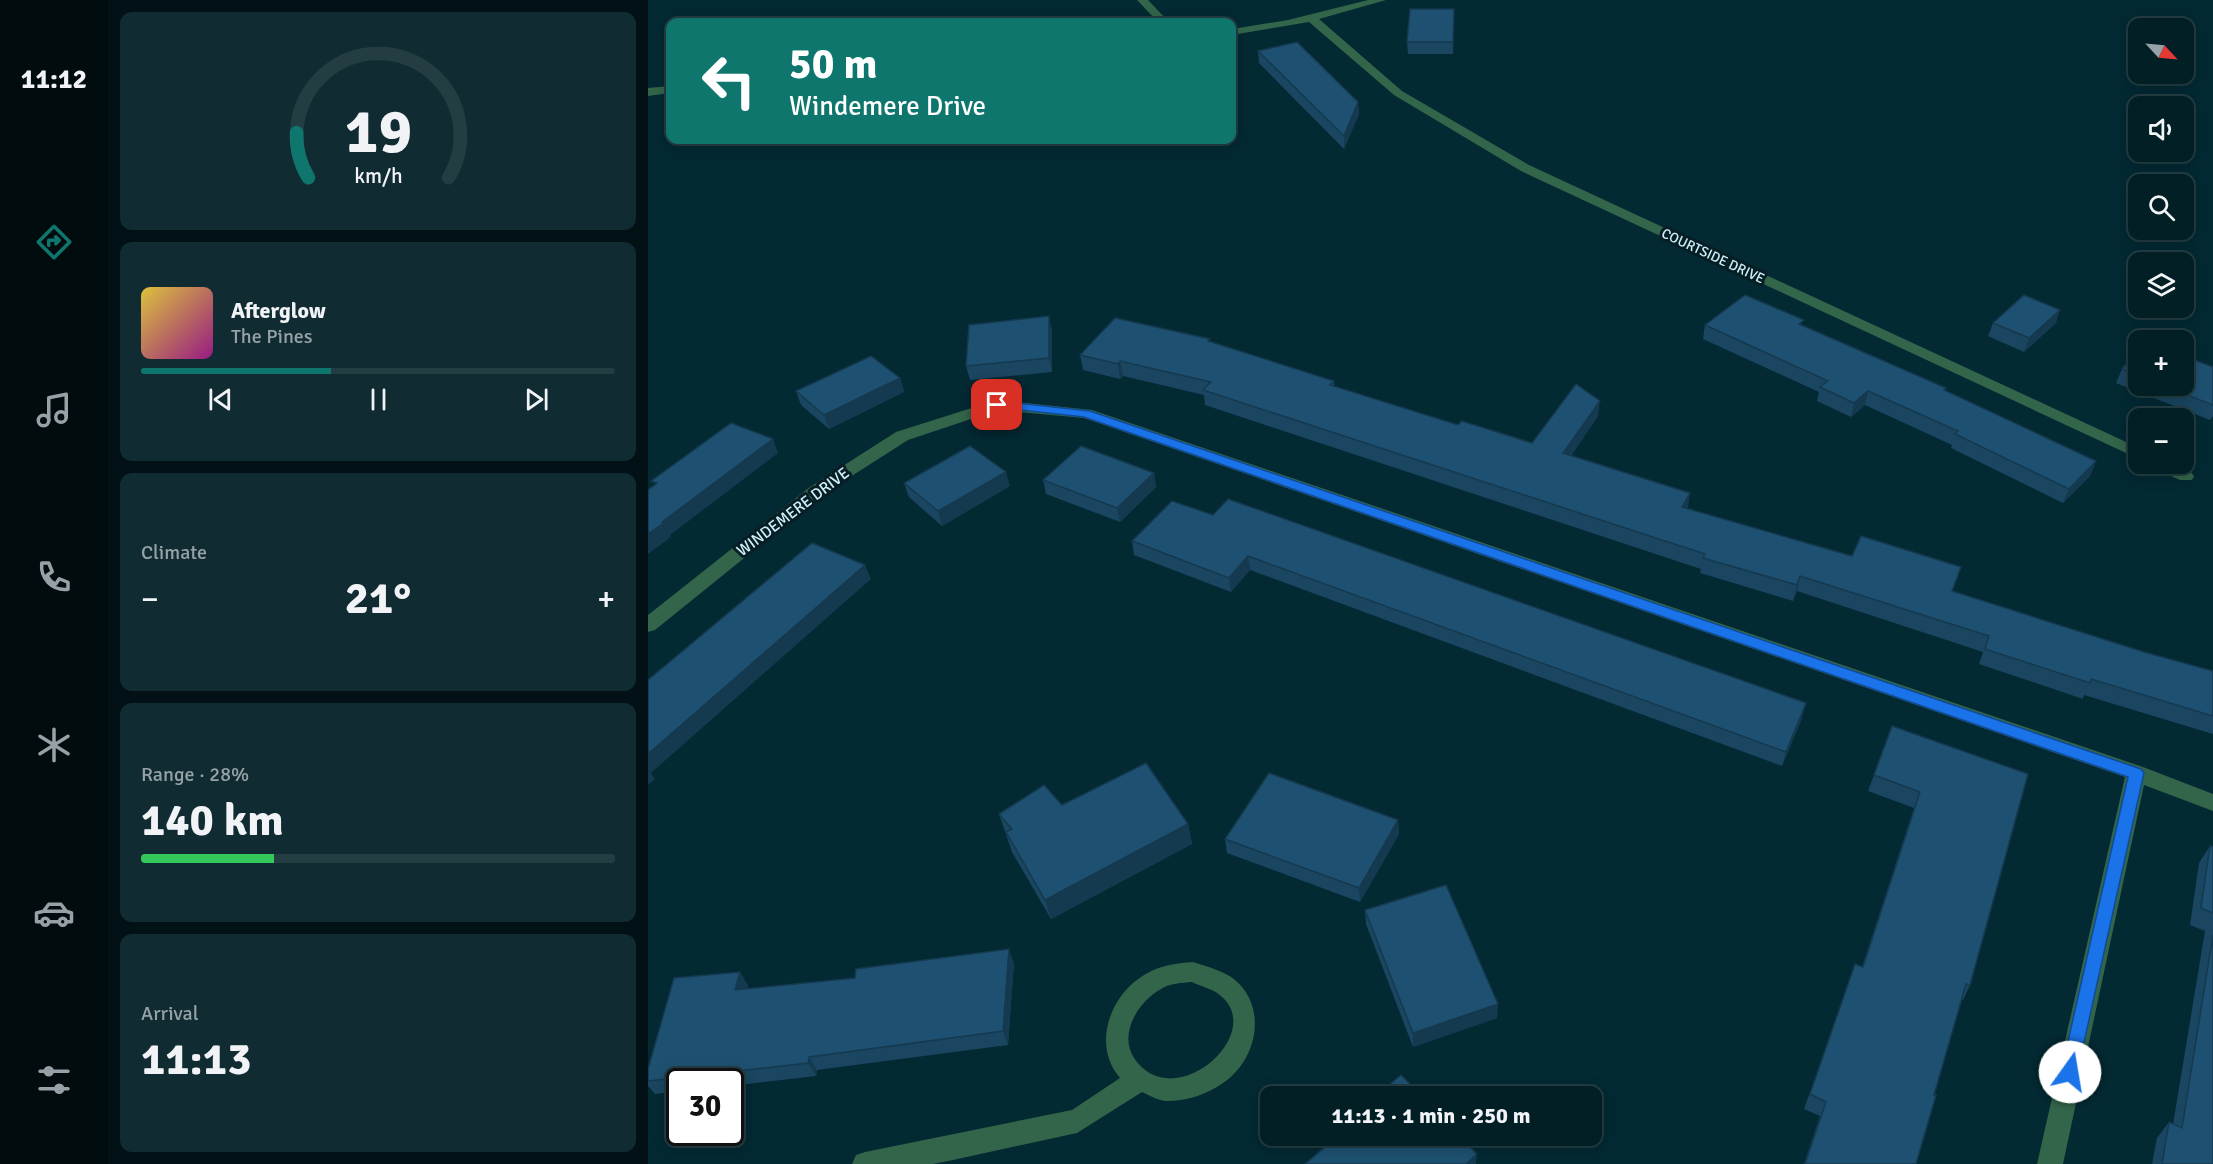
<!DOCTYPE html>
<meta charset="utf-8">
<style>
body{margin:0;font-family:Signika,sans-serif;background:#102c32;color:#f1f3f6;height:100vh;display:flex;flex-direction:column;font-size:22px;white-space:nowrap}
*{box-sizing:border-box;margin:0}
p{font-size:20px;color:#96a2a7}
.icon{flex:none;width:33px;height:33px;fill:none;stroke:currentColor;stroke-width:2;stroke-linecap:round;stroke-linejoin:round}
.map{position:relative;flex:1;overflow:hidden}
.details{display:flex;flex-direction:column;gap:12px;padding:12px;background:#011115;width:540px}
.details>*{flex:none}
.banner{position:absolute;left:18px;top:18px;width:570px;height:126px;border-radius:12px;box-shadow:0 3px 15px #0003,0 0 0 2px #233d43;background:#0f766e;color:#fff;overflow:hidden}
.needle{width:39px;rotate:116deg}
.buttons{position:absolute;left:1480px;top:18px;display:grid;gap:12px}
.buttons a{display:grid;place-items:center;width:66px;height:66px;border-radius:12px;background:#021f26;box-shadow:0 3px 15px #0003,0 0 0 2px #233d43;font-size:30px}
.speed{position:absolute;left:18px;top:1068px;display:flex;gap:12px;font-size:30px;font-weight:700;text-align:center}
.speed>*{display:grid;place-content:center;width:78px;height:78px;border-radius:50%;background:#021f26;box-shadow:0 3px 15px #0003,0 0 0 2px #233d43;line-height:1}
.speed .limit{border:3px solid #111;border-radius:9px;background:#fff;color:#111}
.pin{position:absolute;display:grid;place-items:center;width:51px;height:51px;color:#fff;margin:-26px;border-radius:12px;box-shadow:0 3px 9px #0006}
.me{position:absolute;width:66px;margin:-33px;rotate:13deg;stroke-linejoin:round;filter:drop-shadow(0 0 4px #0008)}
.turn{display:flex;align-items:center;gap:21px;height:126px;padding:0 24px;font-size:27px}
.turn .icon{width:78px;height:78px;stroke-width:2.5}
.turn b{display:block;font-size:42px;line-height:51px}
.big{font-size:45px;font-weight:800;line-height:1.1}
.details .tile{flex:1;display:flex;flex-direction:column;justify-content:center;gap:9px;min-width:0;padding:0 21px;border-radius:12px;background:#102c32}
.details .dial{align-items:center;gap:0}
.dial svg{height:156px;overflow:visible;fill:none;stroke:#233d43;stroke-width:7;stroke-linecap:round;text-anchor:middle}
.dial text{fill:#f1f3f6;stroke:none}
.song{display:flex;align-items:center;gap:18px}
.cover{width:72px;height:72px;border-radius:9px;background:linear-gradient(135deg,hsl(50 70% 55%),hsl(310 70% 35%))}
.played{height:6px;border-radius:3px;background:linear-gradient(90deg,#0f766e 40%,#233d43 40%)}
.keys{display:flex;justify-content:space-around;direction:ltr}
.heat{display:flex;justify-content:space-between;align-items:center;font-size:33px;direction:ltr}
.charge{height:9px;border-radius:4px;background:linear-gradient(90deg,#34c759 28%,#233d43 0)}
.trip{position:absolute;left:612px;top:1086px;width:342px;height:60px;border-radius:12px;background:#021f26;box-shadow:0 3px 15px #0003,0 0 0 2px #233d43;font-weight:800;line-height:60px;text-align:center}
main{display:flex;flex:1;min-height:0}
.tabs{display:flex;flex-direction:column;width:108px;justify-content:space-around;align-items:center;background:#010c0f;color:#96a2a7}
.tabs .icon{width:42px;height:42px}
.tabs .current{color:#0f766e}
.tabs b{font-size:27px;color:#f1f3f6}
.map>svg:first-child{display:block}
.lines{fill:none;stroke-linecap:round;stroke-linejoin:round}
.minor{fill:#32654a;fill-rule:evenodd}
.wall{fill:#1a4661}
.shaded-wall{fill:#15394f}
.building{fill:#1e5171;stroke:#15394f;stroke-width:1.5}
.route{fill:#1a73e8;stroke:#114b97;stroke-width:1.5}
.labels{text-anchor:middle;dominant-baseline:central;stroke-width:6;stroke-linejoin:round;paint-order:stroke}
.far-street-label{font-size:14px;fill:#cff0fb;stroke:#081e25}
.street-label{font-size:16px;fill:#cff0fb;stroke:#081e25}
</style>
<main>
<nav class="tabs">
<b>11:12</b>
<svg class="icon current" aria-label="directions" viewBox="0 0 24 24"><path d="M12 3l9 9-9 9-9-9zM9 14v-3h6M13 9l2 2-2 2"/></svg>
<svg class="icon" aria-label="music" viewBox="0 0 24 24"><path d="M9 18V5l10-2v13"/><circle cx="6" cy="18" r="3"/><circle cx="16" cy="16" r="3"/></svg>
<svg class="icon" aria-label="phone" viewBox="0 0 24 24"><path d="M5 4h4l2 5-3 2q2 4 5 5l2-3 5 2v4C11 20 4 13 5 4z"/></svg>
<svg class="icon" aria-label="climate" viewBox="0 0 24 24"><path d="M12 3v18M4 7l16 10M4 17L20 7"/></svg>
<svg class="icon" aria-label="car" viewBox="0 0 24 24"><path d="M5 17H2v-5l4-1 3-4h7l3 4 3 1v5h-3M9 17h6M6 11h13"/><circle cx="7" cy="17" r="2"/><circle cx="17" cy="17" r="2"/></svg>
<svg class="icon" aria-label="filters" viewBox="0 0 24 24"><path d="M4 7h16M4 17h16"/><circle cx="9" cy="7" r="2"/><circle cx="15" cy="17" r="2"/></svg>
</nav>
<section class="details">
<div class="tile dial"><svg viewBox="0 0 100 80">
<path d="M14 69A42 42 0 1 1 86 69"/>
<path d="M14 69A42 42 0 0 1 8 46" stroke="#0f766e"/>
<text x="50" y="56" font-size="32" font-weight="700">19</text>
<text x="50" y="72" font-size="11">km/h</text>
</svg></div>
<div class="tile">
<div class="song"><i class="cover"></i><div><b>Afterglow</b><p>The Pines</p></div></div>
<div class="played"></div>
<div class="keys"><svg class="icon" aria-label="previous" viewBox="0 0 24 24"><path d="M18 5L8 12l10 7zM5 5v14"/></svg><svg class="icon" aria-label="pause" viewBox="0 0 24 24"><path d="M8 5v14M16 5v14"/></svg><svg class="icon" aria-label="next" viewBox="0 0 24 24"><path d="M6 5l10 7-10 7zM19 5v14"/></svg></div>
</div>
<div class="tile"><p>Climate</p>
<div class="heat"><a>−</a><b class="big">21°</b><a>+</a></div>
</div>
<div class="tile"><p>Range · 28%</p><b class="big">140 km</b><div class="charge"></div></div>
<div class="tile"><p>Arrival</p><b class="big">11:13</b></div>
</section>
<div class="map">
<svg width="1565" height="1164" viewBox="0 0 1565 1164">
<rect width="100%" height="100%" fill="#032933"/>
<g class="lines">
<!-- minor -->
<g class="minor">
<polygon points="489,0 500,0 521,22 510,22"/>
<polygon points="720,0 738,0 671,19 754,91 881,165 1491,448 1491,459 873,171 746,95 661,22 584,35 584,29 640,20"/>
<polygon points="22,86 22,93 0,96 0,88"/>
<polygon points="349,400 444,410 1495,767 1565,794 1565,811 1496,785 1415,1164 1389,1164 1477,777 436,418 350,410 260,440 174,495 7,630 0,632 0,615 162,487 248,432"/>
<path d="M1503 464C1517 463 1537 463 1546 476L1544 480H1532L1505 468Z"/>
<path d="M545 962C557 966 577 971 587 980 620 1008 609 1060 575 1083 559 1094 540 1101 519 1101 511 1101 501 1095 494 1092L429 1133 305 1160 285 1164H204L208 1155 217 1152 424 1110 472 1078C444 1046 461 996 496 975 510 966 528 963 545 962ZM544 982C552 986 562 988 569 993 624 1030 526 1118 486 1058 470 1033 491 1001 513 989 522 983 534 983 544 982Z"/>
</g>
</g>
<!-- wall -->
<g class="wall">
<polygon points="806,9 805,54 760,54 759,42"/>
<polygon points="610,51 710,102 711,114 696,149 611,63"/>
<polygon points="1345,323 1408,323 1376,352 1340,336"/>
<polygon points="1057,325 1155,326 1297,391 1448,461 1442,476 1415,503 1303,448 1304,445 1217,405 1203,417 1169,401 1171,392 1055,339"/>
<polygon points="404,330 404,372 322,380 318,366"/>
<polygon points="562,342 686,381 686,386 810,425 884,443 950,416 923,456 1040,509 1305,591 1496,652 1565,671 1565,734 1436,695 1435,699 1331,664 1335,652 1149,591 1145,601 1052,573 1053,569 557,405 556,395 475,376 472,379 435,370 432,355"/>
<polygon points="1491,349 1491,386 1536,386 1565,367 1565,416 1562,420 1468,383 1474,369"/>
<polygon points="252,378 256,392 181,429 153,405 148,391"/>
<polygon points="506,473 508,487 472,522 398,494 395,480"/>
<polygon points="256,483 362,486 294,526 261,497"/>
<polygon points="565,515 1154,718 1134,766 602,570 583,592 486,555 484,541"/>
<polygon points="1380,774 1322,985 1315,1000 1314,1000 1286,1095 1268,1164 1156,1164 1172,1116 1156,1109 1202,980 1214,967 1266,808 1220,791 1226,775"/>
<polygon points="414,805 540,824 544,844 403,919 364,852 351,814"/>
<polygon points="750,820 751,834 712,902 579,853 577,839"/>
<polygon points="1562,846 1565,847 1565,1164 1504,1164 1509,1138 1521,1122 1525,1124 1557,931 1542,925 1551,863"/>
<polygon points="717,910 849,1018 765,1047 718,924"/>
<polygon points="366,963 360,1045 169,1070 168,1076 82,1086 82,1082 32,1082 32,1091 7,1094 0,1086 0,1069 92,972 100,986 100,989"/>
</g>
<!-- shaded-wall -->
<g class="shaded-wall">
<polygon points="710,102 711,114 696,149 696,136"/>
<polygon points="1412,310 1408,323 1376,352 1381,338"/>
<polygon points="401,316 404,330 404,372 401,358"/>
<polygon points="472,361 475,376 472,379 470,364"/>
<polygon points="252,378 256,392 181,429 176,415"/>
<polygon points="1220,391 1217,405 1203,417 1206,403"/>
<polygon points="952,401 950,416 914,468 915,453"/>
<polygon points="125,439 130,453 22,535 23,537 0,554 0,534 14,522"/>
<polygon points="1448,461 1442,476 1415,503 1421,489"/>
<polygon points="358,472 362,486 294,526 290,511"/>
<polygon points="506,473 508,487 472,522 469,508"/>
<polygon points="1042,493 1040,508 1032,523 1034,507"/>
<polygon points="600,556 602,570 583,592 581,578"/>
<polygon points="217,565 223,579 3,773 7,779 0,785 0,754"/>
<polygon points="1152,576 1149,591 1145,601 1149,585"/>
<polygon points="1158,703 1154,718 1134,766 1138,752"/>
<polygon points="750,820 751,834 712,902 711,888"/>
<polygon points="540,824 544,844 403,919 397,900"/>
<polygon points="361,949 366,963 360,1045 355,1031"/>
<polygon points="92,972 100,986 96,1004 87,990"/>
<polygon points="850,1004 849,1018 765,1047 765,1033"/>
<polygon points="161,1057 169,1070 168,1076 160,1063"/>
<polygon points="829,1154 828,1164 818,1164"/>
</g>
<!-- building -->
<g class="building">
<polygon points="762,9 806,9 805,42 759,42"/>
<polygon points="649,42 710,102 696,136 610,51"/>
<polygon points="1097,295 1156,320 1151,324 1298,388 1296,390 1448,461 1421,489 1307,434 1310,431 1220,391 1206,403 1172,387 1180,381 1057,325"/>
<polygon points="1376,295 1412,310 1381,338 1345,323"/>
<polygon points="401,316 401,358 318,366 321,325"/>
<polygon points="467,318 562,339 560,341 686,381 682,385 810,425 814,421 884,443 928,384 952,401 915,453 1042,493 1034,507 1204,556 1213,536 1313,567 1304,591 1496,652 1565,671 1565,716 1443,679 1442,683 1337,649 1341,636 1152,576 1149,585 1055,558 1057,554 555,390 563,382 472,361 470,364 432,355"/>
<polygon points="1491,349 1491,375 1474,369"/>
<polygon points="223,356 252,378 176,415 148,391"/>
<polygon points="1536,356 1565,367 1565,405 1516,386 1536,386"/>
<polygon points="83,423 125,439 14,522 16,523 0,534 0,490 9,483 3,481"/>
<polygon points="322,446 358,472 290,511 256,483"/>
<polygon points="433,446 506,473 469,508 395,480"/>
<polygon points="580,499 1158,703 1138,752 600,556 581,578 484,541 524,501 565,515"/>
<polygon points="164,543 217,565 0,754 0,680"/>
<polygon points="1244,726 1380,774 1322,985 1318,984 1286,1095 1288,1095 1268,1164 1157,1164 1178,1102 1162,1094 1207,964 1215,967 1272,792 1226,775"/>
<polygon points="498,763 540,824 397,900 358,832 364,829 351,814 396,785 414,805"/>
<polygon points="621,773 750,820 711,888 577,839"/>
<polygon points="1562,846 1565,847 1565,913 1553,908"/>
<polygon points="798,885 850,1004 765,1033 717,910"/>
<polygon points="1565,935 1565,1164 1514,1164 1521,1122 1534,1128"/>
<polygon points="361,949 355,1031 161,1057 160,1063 0,1081 0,1069 26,978 92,972 87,990 207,978 208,969"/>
<polygon points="753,1075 774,1096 728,1096"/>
<polygon points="690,1136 811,1136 829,1154 818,1164 657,1164"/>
</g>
<!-- route -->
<polygon class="route" points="349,401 442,411 1493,769 1496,773 1428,1078 1422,1081 1415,1078 1413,1072 1480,777 436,417 344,407 344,402"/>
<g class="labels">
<!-- far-street labels -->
<g class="far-street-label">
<text transform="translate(1065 256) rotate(25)">COURTSIDE DRIVE</text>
</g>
<!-- street labels -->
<g class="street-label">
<text transform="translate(145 512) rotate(-37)">WINDEMERE DRIVE</text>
</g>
</g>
</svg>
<div class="buttons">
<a><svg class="needle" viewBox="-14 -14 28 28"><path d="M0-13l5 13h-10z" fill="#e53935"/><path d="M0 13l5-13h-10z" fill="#96a2a7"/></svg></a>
<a><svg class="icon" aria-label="sound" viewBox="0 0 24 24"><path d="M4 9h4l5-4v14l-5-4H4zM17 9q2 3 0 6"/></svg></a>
<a><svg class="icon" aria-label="search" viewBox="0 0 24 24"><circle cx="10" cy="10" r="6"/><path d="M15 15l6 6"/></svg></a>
<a><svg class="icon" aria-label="layers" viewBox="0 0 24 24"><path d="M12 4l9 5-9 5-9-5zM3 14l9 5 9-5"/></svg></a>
<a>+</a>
<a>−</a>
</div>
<div class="speed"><div class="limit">30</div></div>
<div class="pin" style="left:349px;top:405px;background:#d93025"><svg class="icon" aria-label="arrive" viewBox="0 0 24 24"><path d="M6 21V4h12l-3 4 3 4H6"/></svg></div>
<svg class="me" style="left:1422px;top:1072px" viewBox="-20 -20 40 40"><circle r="19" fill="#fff"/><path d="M0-13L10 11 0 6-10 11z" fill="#1a73e8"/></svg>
<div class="trip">11:13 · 1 min · 250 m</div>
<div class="banner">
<div class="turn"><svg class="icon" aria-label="left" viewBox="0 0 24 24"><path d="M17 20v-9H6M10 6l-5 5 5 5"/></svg><div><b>50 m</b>Windemere Drive</div></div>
</div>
</div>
</main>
